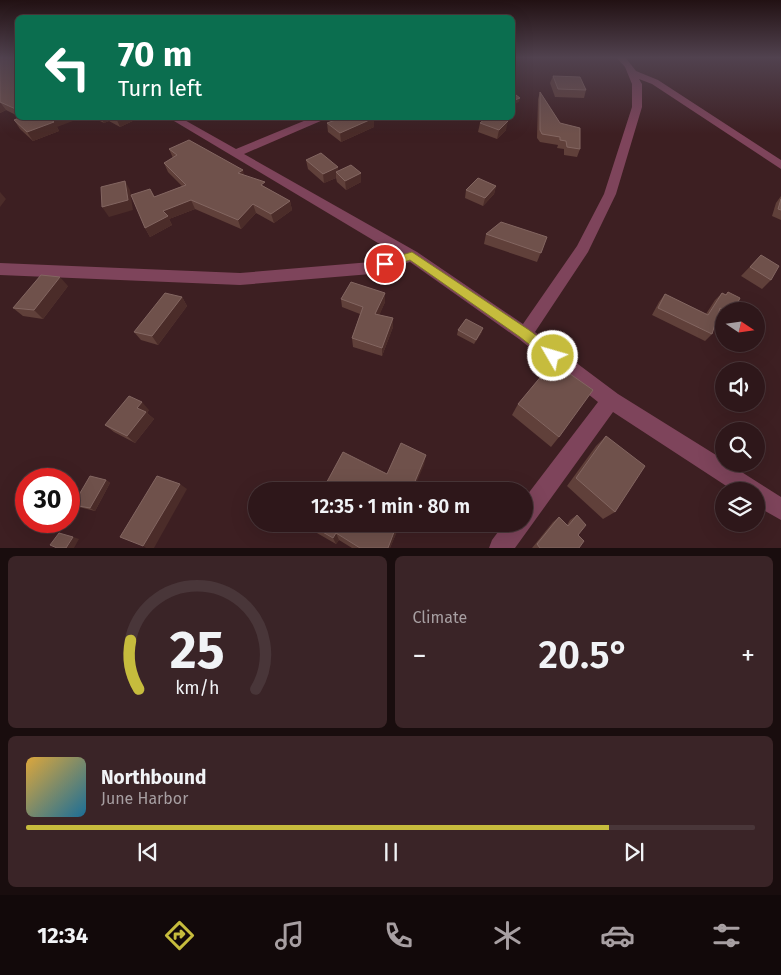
<!DOCTYPE html>
<meta charset="utf-8">
<style>
body{margin:0;font-family:"Fira Sans",sans-serif;background:#3a2427;color:#f1f3f6;height:100vh;display:flex;flex-direction:column;font-size:19px;white-space:nowrap}
*{box-sizing:border-box;margin:0}
p{font-size:16px;color:#a79fa2}
.icon{flex:none;width:28px;height:28px;fill:none;stroke:currentColor;stroke-width:2;stroke-linecap:round;stroke-linejoin:round}
.map{position:relative;height:548px;overflow:hidden}
.details{display:flex;flex-direction:column;gap:8px;padding:8px;background:#190d0e;flex:1}
.details>*{flex:none}
.guide{position:absolute;left:15px;top:15px;width:500px;height:105px;border-radius:8px;box-shadow:0 5px 20px #0002,0 0 0 1px #493639;background:#0b6e4f;color:#fff;overflow:hidden}
.needle{width:32px;rotate:103deg}
.controls{position:absolute;left:715px;top:302px;display:grid;gap:10px}
.controls a{display:grid;place-items:center;width:50px;height:50px;border-radius:50%;background:#2e171a;box-shadow:0 5px 20px #0002,0 0 0 1px #493639;font-size:25px}
.speed{position:absolute;left:15px;top:468px;display:flex;gap:10px;font-size:25px;font-weight:700;text-align:center}
.speed>*{display:grid;place-content:center;width:65px;height:65px;border-radius:50%;background:#2e171a;box-shadow:0 5px 20px #0002,0 0 0 1px #493639;line-height:1}
.speed .limit{border:8px solid #d22;background:#fff;color:#111}
.pin{position:absolute;display:grid;place-items:center;width:42px;height:42px;color:#fff;margin:-21px;border:2px solid #fff;border-radius:50%;box-shadow:0 1px 5px #0007}
.me{position:absolute;width:55px;margin:-28px;rotate:308deg;stroke-linejoin:round;filter:drop-shadow(0 0 4px #0008)}
.turn{display:flex;align-items:center;gap:18px;height:105px;padding:0 20px;font-size:22px}
.turn .icon{width:65px;height:65px;stroke-width:2.5}
.turn b{display:block;font-size:35px;line-height:42px}
.big{font-size:38px;font-weight:600;line-height:1.1}
.details .widget{flex:1;display:flex;flex-direction:column;justify-content:center;gap:8px;min-width:0;padding:0 18px;border-radius:8px;background:#3a2427}
.details .dial{align-items:center;gap:0}
.dial svg{height:130px;overflow:visible;fill:none;stroke:#493639;stroke-width:7;stroke-linecap:round;text-anchor:middle}
.dial text{fill:#f1f3f6;stroke:none}
.song{display:flex;align-items:center;gap:15px}
.cover{width:60px;height:60px;border-radius:8px;background:linear-gradient(135deg,hsl(40 70% 55%),hsl(200 70% 35%))}
.played{height:5px;border-radius:2px;background:linear-gradient(90deg,#c6bc3d 80%,#493639 80%)}
.keys{display:flex;justify-content:space-around;direction:ltr}
.heat{display:flex;justify-content:space-between;align-items:center;font-size:28px;direction:ltr}
.details .tiles{flex:1;display:grid;gap:8px;grid-template-columns:1fr 1fr}
.widget:last-child{grid-column:span 2}
.trip{position:absolute;left:248px;top:482px;width:285px;height:50px;border-radius:25px;background:#2e171a;box-shadow:0 5px 20px #0002,0 0 0 1px #493639;font-weight:600;line-height:50px;text-align:center}
.menu{display:flex;height:80px;justify-content:space-around;align-items:center;background:#12090a;color:#a79fa2}
.menu .icon{width:35px;height:35px}
.menu .current{color:#c6bc3d}
.menu b{font-size:22px;color:#f1f3f6}
.map>svg:first-child{display:block}
.lines{fill:none;stroke-linecap:round;stroke-linejoin:round}
.minor{fill:#7e445b;fill-rule:evenodd}
.wall{fill:#60403a}
.shaded-wall{fill:#4b2c29}
.building{fill:#6f514b;stroke:#836661}
.route{fill:#c6bc3d;stroke:#817a28}
</style>
<div class="map">
<svg width="781" height="548" viewBox="0 0 781 548">
<rect width="100%" height="100%" fill="#3d1f22"/>
<g class="lines">
<!-- minor -->
<polygon class="minor" points="616,57 625,57 636,71 658,80 781,160 781,169 652,84 639,79 642,84 642,107 616,194 588,252 535,332 618,394 724,460 724,464 729,464 781,497 781,520 756,506 756,491 734,491 613,412 515,548 489,548 492,540 504,524 524,524 524,499 598,402 519,339 410,262 371,274 240,285 0,275 0,263 240,273 371,262 398,255 169,118 181,118 236,149 311,118 324,118 323,120 244,154 417,252 523,324 577,246 604,194 632,107 632,84 625,67"/>
</g>
<!-- wall -->
<g class="wall">
<polygon points="0,57 18,57 18,116 6,110 0,113"/>
<polygon points="553,76 586,90 584,98 555,97 550,83"/>
<polygon points="540,92 560,123 580,149 577,157 564,155 564,149 557,148 558,145 540,142 537,138 538,99"/>
<polygon points="94,118 139,118 120,127 109,121 104,123"/>
<polygon points="374,118 374,127 341,142 328,132 327,123"/>
<polygon points="14,120 57,127 59,131 33,141 20,129"/>
<polygon points="480,123 506,130 497,139 478,132"/>
<polygon points="169,149 244,175 290,201 292,210 274,223 256,213 241,229 195,209 169,219 172,225 150,237 145,228 150,189 155,197 182,186 168,172 164,163 173,158"/>
<polygon points="306,160 339,171 361,173 361,182 346,190 337,182 336,178 324,183 308,169"/>
<polygon points="496,186 494,194 483,206 465,198 466,190"/>
<polygon points="781,196 781,220 772,216 776,203"/>
<polygon points="486,234 547,237 537,262 484,244"/>
<polygon points="761,255 771,280 762,289 741,276"/>
<polygon points="68,286 43,319 23,316 13,308"/>
<polygon points="728,292 738,302 754,311 724,311 724,320 717,317 712,334 705,341 652,315 659,302 665,294 706,314 715,300 722,293 726,295"/>
<polygon points="182,297 187,306 158,345 141,340 134,332"/>
<polygon points="341,299 385,302 379,315 393,318 393,327 382,356 353,347 352,338 360,314 342,307"/>
<polygon points="458,330 482,332 474,344 457,335"/>
<polygon points="518,404 559,437 551,447 512,415"/>
<polygon points="149,410 147,413 154,419 135,443 114,432 105,425"/>
<polygon points="606,436 615,512 603,519 567,486 596,446"/>
<polygon points="106,480 110,483 95,511 79,507 73,505"/>
<polygon points="577,515 579,548 532,548 553,522 559,517 567,525 570,520"/>
<polygon points="307,524 400,524 390,548 352,548 339,540 336,544 310,529"/>
</g>
<!-- shaded-wall -->
<g class="shaded-wall">
<polygon points="520,98 519,102 512,105 512,101"/>
<polygon points="0,102 6,110 0,113"/>
<polygon points="54,118 81,118 57,127 59,131 33,141 27,132"/>
<polygon points="101,118 107,118 109,121 104,123"/>
<polygon points="116,118 139,118 120,127"/>
<polygon points="374,118 374,127 341,142 340,133"/>
<polygon points="508,121 506,130 497,139 499,130"/>
<polygon points="338,167 339,175 336,172 336,178 324,183 323,174"/>
<polygon points="243,170 245,179 238,173"/>
<polygon points="361,173 361,182 346,190 345,181"/>
<polygon points="125,181 130,190 133,210 109,217 102,207"/>
<polygon points="496,186 494,194 483,206 485,198"/>
<polygon points="0,192 6,199 0,207"/>
<polygon points="191,200 195,209 169,219 172,225 150,237 145,228 163,211"/>
<polygon points="290,201 292,210 274,223 271,214"/>
<polygon points="253,204 256,213 241,229 238,220"/>
<polygon points="60,277 68,286 43,319 34,310"/>
<polygon points="385,293 385,302 376,323 375,314"/>
<polygon points="182,297 187,306 158,345 152,336"/>
<polygon points="393,318 393,327 382,356 382,348"/>
<polygon points="483,328 482,332 474,344 476,340"/>
<polygon points="142,402 149,410 147,413 154,419 135,443 127,436 137,408"/>
<polygon points="426,455 424,465 413,491 411,491"/>
<polygon points="106,480 110,483 95,511 90,508"/>
<polygon points="180,484 187,489 154,548 146,548 143,546"/>
<polygon points="397,524 400,524 390,548 388,548"/>
<polygon points="336,533 339,540 336,544 333,538"/>
<polygon points="73,537 79,539 74,548 66,548"/>
</g>
<!-- building -->
<g class="building">
<polygon points="0,57 18,57 18,68 16,69 18,70 18,110 0,102"/>
<polygon points="553,76 580,77 586,90 558,89"/>
<polygon points="512,92 520,98 512,101"/>
<polygon points="540,92 560,123 580,128 580,149 567,147 566,141 560,140 560,137 542,134 540,130"/>
<polygon points="19,118 54,118 50,119 54,122 27,132 14,120"/>
<polygon points="341,118 374,118 340,133 327,123"/>
<polygon points="486,118 499,118 508,121 499,130 480,123"/>
<polygon points="189,140 243,170 238,173 265,182 261,185 290,201 271,214 253,204 238,220 191,200 163,211 168,216 145,228 131,195 150,189 154,197 186,185 164,163 177,155 169,149"/>
<polygon points="321,153 338,167 323,174 306,160"/>
<polygon points="351,165 361,173 345,181 336,172"/>
<polygon points="478,178 496,186 485,198 466,190"/>
<polygon points="125,181 128,200 102,207 101,187"/>
<polygon points="781,199 781,210 778,209"/>
<polygon points="501,222 547,237 541,253 486,234"/>
<polygon points="761,255 779,266 771,280 750,267"/>
<polygon points="41,275 60,277 34,310 13,308"/>
<polygon points="351,282 385,293 375,314 393,318 382,348 352,338 363,307 341,299"/>
<polygon points="728,292 740,298 738,302 754,310 754,311 727,311 720,308 712,334 658,308 665,294 708,315 722,293 726,295"/>
<polygon points="165,293 182,297 152,336 134,332"/>
<polygon points="466,319 483,328 476,340 458,330"/>
<polygon points="553,362 593,390 559,437 518,404"/>
<polygon points="129,396 142,402 137,408 146,412 127,436 105,425"/>
<polygon points="606,436 645,466 615,512 576,478"/>
<polygon points="401,443 426,455 411,491 322,491 343,452 387,474"/>
<polygon points="90,476 106,480 90,508 73,505"/>
<polygon points="157,476 180,484 143,546 120,537"/>
<polygon points="577,515 586,525 578,535 584,541 579,548 540,548 537,544 559,517 568,526"/>
<polygon points="309,524 397,524 388,548 360,548 336,533 333,538"/>
<polygon points="59,533 73,537 66,548 57,548 50,545"/>
</g>
<!-- sky -->
<linearGradient id="sky" x2="0" y2="1"><stop stop-color="#221113"/><stop offset="0.43" stop-color="#51424f"/><stop offset="1" stop-color="#51424f" stop-opacity="0"/></linearGradient>
<rect width="781" height="134" fill="url(#sky)"/>
<!-- route -->
<polygon class="route" points="412,252 529,330 558,352 560,356 558,360 553,362 549,360 520,337 410,260 385,268 379,264 381,261"/>
</svg>
<div class="controls">
<a><svg class="needle" viewBox="-14 -14 28 28"><path d="M0-13l5 13h-10z" fill="#e53935"/><path d="M0 13l5-13h-10z" fill="#a79fa2"/></svg></a>
<a><svg class="icon" aria-label="sound" viewBox="0 0 24 24"><path d="M4 9h4l5-4v14l-5-4H4zM17 9q2 3 0 6"/></svg></a>
<a><svg class="icon" aria-label="search" viewBox="0 0 24 24"><circle cx="10" cy="10" r="6"/><path d="M15 15l6 6"/></svg></a>
<a><svg class="icon" aria-label="layers" viewBox="0 0 24 24"><path d="M12 4l9 5-9 5-9-5zM3 14l9 5 9-5"/></svg></a>
</div>
<div class="speed"><div class="limit">30</div></div>
<div class="pin" style="left:385px;top:264px;background:#d93025"><svg class="icon" aria-label="arrive" viewBox="0 0 24 24"><path d="M6 21V4h12l-3 4 3 4H6"/></svg></div>
<svg class="me" style="left:553px;top:356px" viewBox="-20 -20 40 40"><circle r="17" fill="#c6bc3d" stroke="#fff" stroke-width="3"/><path d="M0-11L8 9 0 5-8 9z" fill="#fff"/></svg>
<div class="trip">12:35 · 1 min · 80 m</div>
<div class="guide">
<div class="turn"><svg class="icon" aria-label="left" viewBox="0 0 24 24"><path d="M17 20v-9H6M10 6l-5 5 5 5"/></svg><div><b>70 m</b>Turn left</div></div>
</div>
</div>
<section class="details">
<div class="tiles">
<div class="widget dial"><svg viewBox="0 0 100 80">
<path d="M14 69A42 42 0 1 1 86 69"/>
<path d="M14 69A42 42 0 0 1 9 39" stroke="#c6bc3d"/>
<text x="50" y="56" font-size="32" font-weight="700">25</text>
<text x="50" y="72" font-size="11">km/h</text>
</svg></div>
<div class="widget"><p>Climate</p>
<div class="heat"><a>−</a><b class="big">20.5°</b><a>+</a></div>
</div>
<div class="widget">
<div class="song"><i class="cover"></i><div><b>Northbound</b><p>June Harbor</p></div></div>
<div class="played"></div>
<div class="keys"><svg class="icon" aria-label="previous" viewBox="0 0 24 24"><path d="M18 5L8 12l10 7zM5 5v14"/></svg><svg class="icon" aria-label="pause" viewBox="0 0 24 24"><path d="M8 5v14M16 5v14"/></svg><svg class="icon" aria-label="next" viewBox="0 0 24 24"><path d="M6 5l10 7-10 7zM19 5v14"/></svg></div>
</div>
</div>
</section>
<nav class="menu">
<b>12:34</b>
<svg class="icon current" aria-label="directions" viewBox="0 0 24 24"><path d="M12 3l9 9-9 9-9-9zM9 14v-3h6M13 9l2 2-2 2"/></svg>
<svg class="icon" aria-label="music" viewBox="0 0 24 24"><path d="M9 18V5l10-2v13"/><circle cx="6" cy="18" r="3"/><circle cx="16" cy="16" r="3"/></svg>
<svg class="icon" aria-label="phone" viewBox="0 0 24 24"><path d="M5 4h4l2 5-3 2q2 4 5 5l2-3 5 2v4C11 20 4 13 5 4z"/></svg>
<svg class="icon" aria-label="climate" viewBox="0 0 24 24"><path d="M12 3v18M4 7l16 10M4 17L20 7"/></svg>
<svg class="icon" aria-label="car" viewBox="0 0 24 24"><path d="M5 17H2v-5l4-1 3-4h7l3 4 3 1v5h-3M9 17h6M6 11h13"/><circle cx="7" cy="17" r="2"/><circle cx="17" cy="17" r="2"/></svg>
<svg class="icon" aria-label="filters" viewBox="0 0 24 24"><path d="M4 7h16M4 17h16"/><circle cx="9" cy="7" r="2"/><circle cx="15" cy="17" r="2"/></svg>
</nav>
